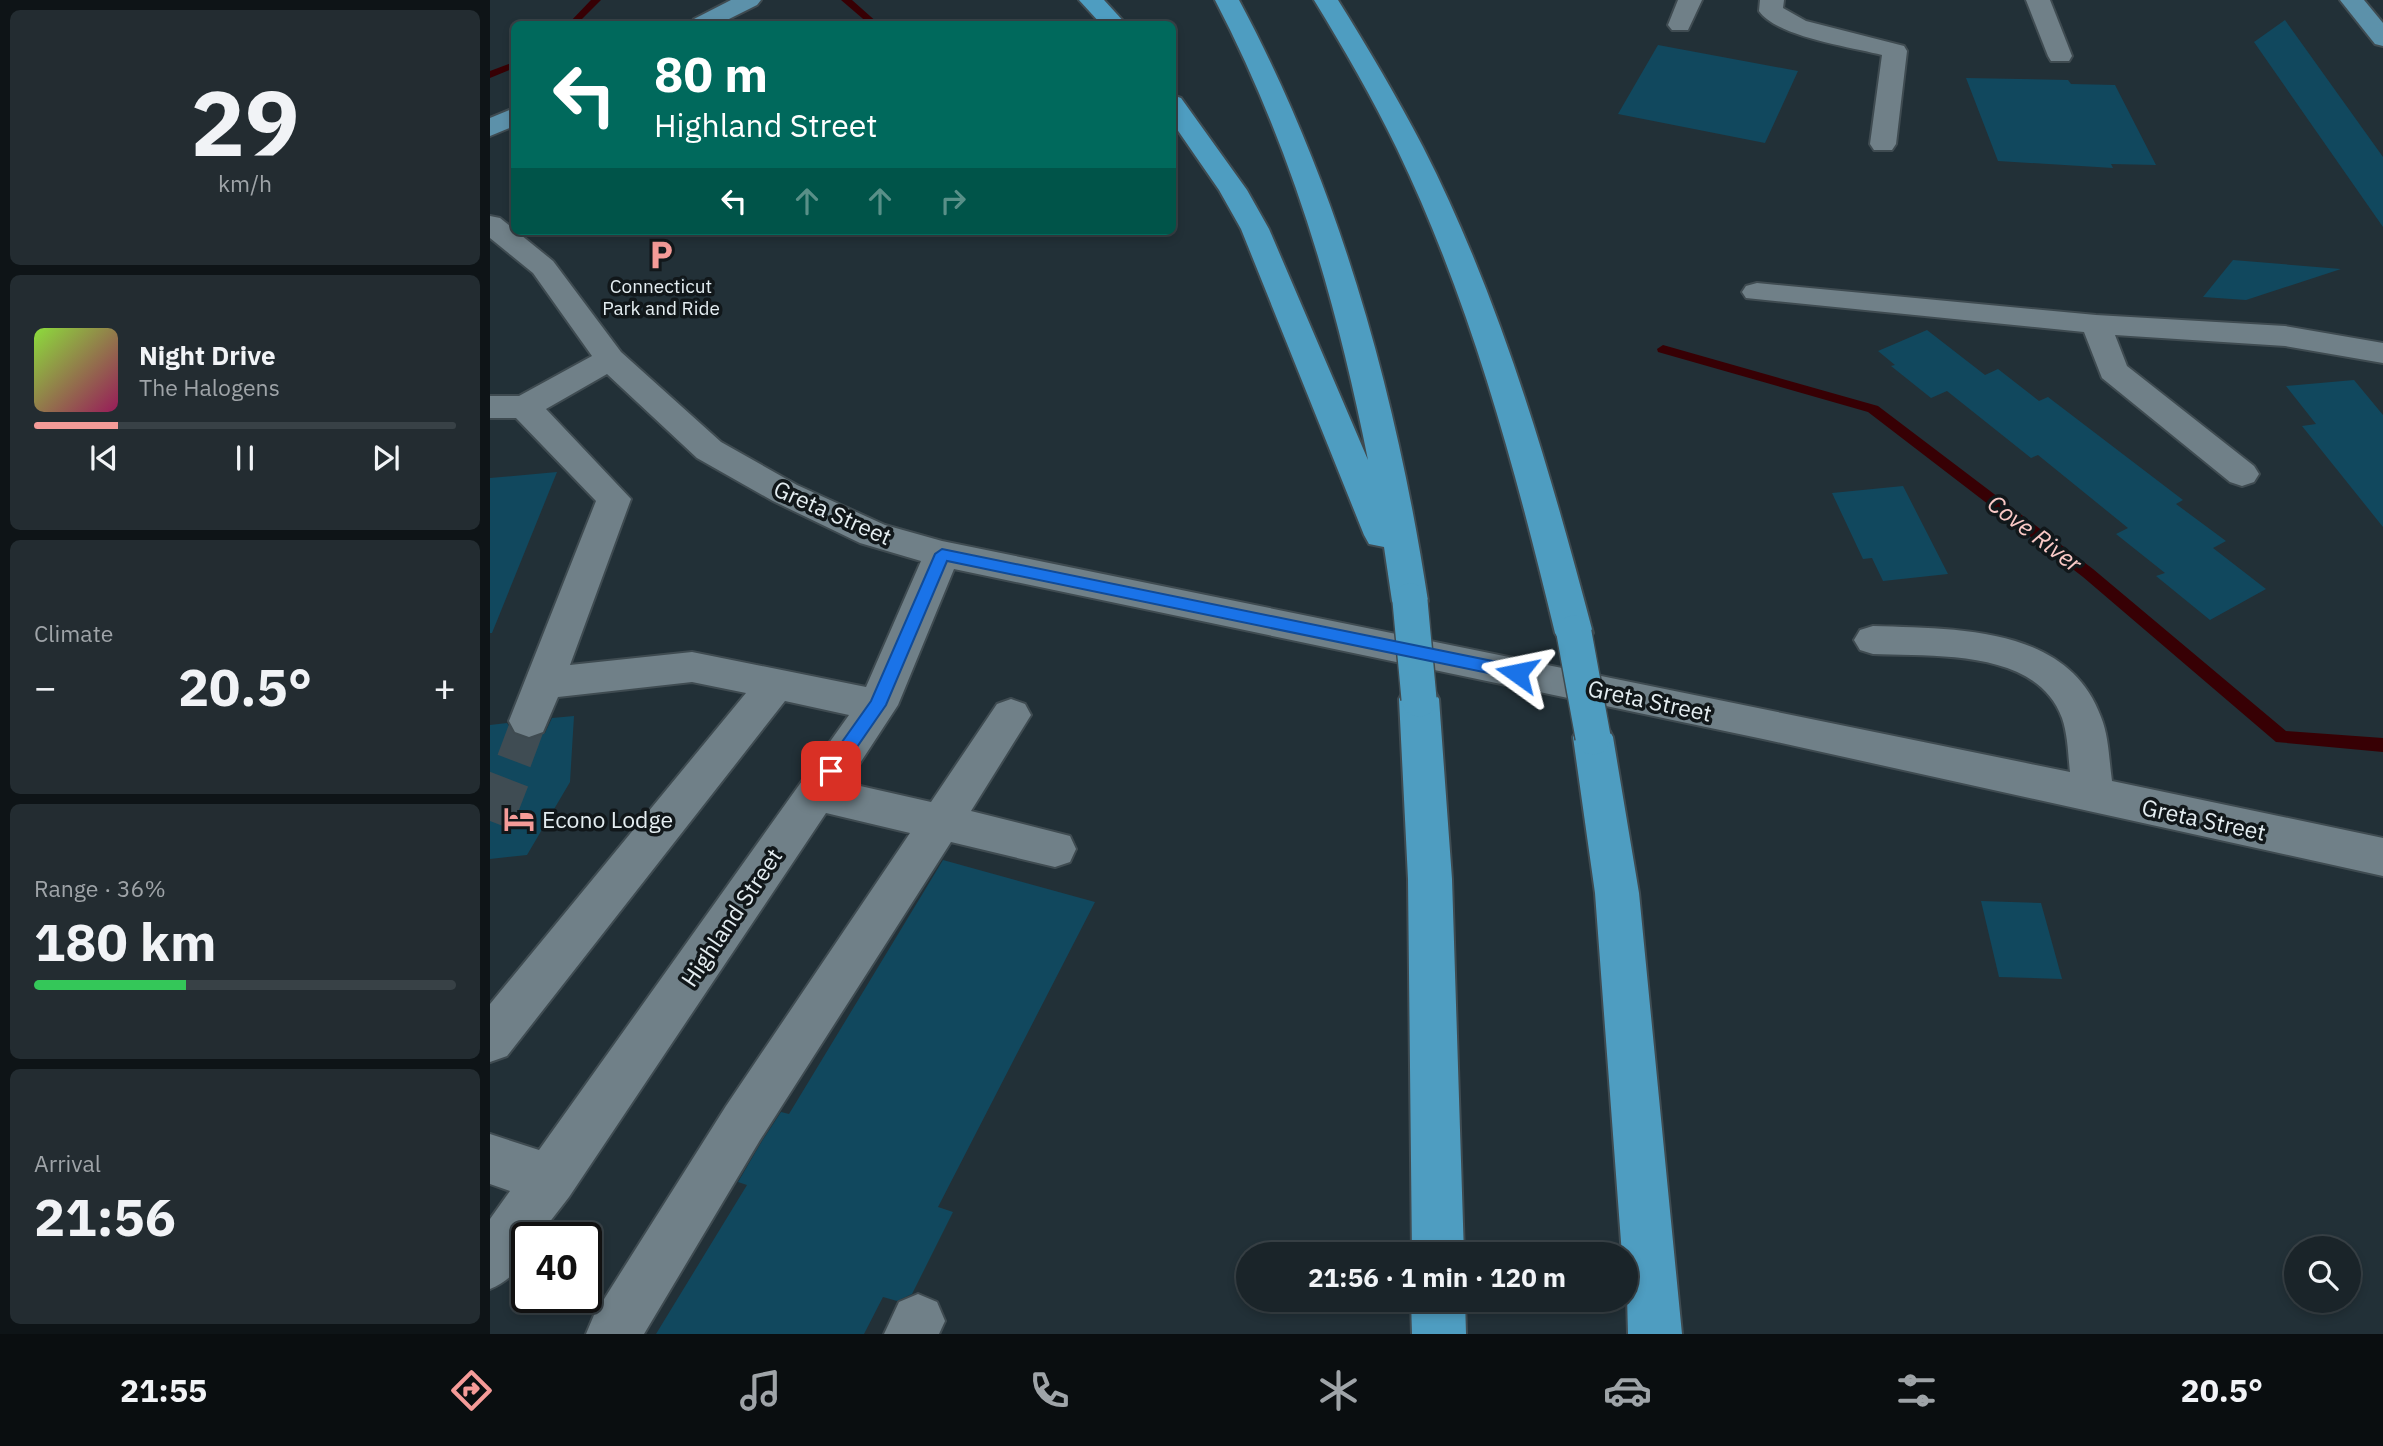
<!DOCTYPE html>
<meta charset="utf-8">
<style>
body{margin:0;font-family:"IBM Plex Sans",sans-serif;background:#232c31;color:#f1f3f6;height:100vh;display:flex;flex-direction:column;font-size:26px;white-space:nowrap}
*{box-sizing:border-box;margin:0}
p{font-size:23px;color:#9fa4a8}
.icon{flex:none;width:38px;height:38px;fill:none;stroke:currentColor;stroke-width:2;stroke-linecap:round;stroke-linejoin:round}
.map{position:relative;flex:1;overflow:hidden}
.panel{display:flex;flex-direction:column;gap:10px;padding:10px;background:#0e1417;width:490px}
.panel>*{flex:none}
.banner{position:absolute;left:21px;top:21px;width:665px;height:214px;border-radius:10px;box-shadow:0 4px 10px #0003,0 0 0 2px #384146;background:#00695c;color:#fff;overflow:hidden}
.fabs{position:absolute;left:1794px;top:1236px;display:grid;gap:14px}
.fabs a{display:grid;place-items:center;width:77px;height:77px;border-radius:50%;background:#1a2429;box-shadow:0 4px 10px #0003,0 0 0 2px #384146;font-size:35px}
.speed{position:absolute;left:21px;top:1222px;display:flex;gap:14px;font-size:35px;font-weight:700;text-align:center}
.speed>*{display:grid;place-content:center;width:91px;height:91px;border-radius:50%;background:#1a2429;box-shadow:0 4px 10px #0003,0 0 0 2px #384146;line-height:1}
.speed .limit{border:4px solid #111;border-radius:10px;background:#fff;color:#111}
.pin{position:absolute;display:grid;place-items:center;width:60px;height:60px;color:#fff;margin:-30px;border-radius:14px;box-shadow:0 4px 10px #0006}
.me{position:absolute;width:77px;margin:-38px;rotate:282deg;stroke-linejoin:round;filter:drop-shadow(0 0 5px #0008)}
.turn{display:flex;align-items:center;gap:24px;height:147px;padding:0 28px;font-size:32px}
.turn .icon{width:91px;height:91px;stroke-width:2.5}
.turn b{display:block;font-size:49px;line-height:60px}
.lanes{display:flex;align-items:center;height:66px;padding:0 28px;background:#0003;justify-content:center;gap:35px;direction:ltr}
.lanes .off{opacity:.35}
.big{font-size:52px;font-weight:800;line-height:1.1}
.panel .tile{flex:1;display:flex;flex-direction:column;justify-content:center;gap:10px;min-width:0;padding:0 24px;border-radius:10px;background:#232c31}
.panel .dial{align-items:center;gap:0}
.dial b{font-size:91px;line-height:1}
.song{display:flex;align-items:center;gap:21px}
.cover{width:84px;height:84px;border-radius:10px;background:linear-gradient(135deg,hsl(90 70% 55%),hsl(330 70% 35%))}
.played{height:7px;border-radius:4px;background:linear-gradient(90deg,#f59b98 20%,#384146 20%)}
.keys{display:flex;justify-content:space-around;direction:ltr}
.heat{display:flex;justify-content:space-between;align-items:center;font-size:38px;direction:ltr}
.charge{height:10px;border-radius:5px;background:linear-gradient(90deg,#34c759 36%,#384146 0)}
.trip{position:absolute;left:746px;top:1242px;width:402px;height:70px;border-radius:35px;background:#1a2429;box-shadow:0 4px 10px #0003,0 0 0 2px #384146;font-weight:800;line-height:70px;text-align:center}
.dock{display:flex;height:112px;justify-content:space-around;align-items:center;background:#0a0e10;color:#9fa4a8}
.dock .icon{width:49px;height:49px}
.dock .current{color:#f59b98}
.dock b{font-size:32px;color:#f1f3f6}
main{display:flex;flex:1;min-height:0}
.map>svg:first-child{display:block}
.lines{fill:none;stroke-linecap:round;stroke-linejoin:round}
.stream{fill:#370004;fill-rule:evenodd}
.building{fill:#11485e}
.minor-tunnel-far1{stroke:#3f4c53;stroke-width:35;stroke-dasharray:35 18;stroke-linecap:butt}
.minor-tunnel{stroke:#3f4c53;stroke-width:46;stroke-dasharray:46 24;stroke-linecap:butt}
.minor-casing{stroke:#3f4b51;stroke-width:4}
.major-casing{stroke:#3f4b51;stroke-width:4}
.highway-casing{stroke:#3f4b51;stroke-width:4}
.minor{fill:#708088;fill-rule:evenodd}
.major{fill:#5c91aa;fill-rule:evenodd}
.highway{fill:#4e9dc1;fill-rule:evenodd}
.highway-bridge-casing{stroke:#3f4b51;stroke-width:38;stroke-linecap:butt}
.highway-bridge{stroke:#4e9dc1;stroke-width:35}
.route{fill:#1a73e8;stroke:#114b97;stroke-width:2}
.labels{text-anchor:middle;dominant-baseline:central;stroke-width:7;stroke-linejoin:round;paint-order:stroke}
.far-poi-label{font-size:19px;fill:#e4edf1;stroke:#11171a}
.street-label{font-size:23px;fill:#e4edf1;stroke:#11171a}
.poi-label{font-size:23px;fill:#e4edf1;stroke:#11171a;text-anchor:start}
.water-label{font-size:24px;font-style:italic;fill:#fac9c6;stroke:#11171a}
</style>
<main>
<section class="panel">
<div class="tile dial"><b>29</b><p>km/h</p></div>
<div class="tile">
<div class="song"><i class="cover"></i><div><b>Night Drive</b><p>The Halogens</p></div></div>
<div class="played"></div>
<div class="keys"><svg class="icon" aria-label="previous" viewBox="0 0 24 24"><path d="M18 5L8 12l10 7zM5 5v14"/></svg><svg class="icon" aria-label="pause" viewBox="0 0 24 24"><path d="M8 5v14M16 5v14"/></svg><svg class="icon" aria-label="next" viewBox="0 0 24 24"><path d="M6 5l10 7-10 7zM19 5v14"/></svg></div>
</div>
<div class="tile"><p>Climate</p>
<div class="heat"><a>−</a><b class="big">20.5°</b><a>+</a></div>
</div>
<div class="tile"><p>Range · 36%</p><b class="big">180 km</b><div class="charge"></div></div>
<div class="tile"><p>Arrival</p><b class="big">21:56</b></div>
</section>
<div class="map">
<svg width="1893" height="1334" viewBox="0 0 1893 1334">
<rect width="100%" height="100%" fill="#223037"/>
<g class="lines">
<!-- stream -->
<g class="stream">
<polygon points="101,0 111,0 87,24 78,24"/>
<polygon points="351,0 362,0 389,24 379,24"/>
<polygon points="24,62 24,68 0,78 0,71"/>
<polygon points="1173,345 1388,406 1603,569 1796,731 1893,738 1893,752 1786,742 1593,577 1378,412 1168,352 1167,349"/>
</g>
</g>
<!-- building -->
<g class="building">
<polygon points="1795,20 1893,157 1893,227 1764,42"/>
<polygon points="1168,45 1308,71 1275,143 1128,114"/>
<polygon points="1476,78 1578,80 1581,84 1625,85 1666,165 1621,164 1623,168 1508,161"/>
<polygon points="1743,260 1851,269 1756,300 1713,297"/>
<polygon points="1437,330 1495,375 1508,369 1549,401 1558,397 1693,500 1686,504 1736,541 1723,548 1776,589 1720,620 1666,576 1675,573 1626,534 1638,528 1548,455 1541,458 1457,391 1441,398 1401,366 1405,365 1388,351"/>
<polygon points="1864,380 1893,415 1893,527 1812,426 1826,424 1796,386"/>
<polygon points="67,472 2,633 0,633 0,478"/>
<polygon points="1413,486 1458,574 1393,581 1382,558 1373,559 1342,493"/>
<polygon points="84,716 80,782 37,855 0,859 0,725 17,723 24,734 40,739 55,733 62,718"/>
<polygon points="453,860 605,902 448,1207 463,1212 422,1294 407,1301 393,1297 374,1334 166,1334 257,1185 248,1182 272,1141 291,1112 299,1114"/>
<polygon points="1491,901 1551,903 1572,979 1509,977"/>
</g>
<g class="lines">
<!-- minor-tunnel-far1 -->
<polyline class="minor-tunnel-far1" points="24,761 39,721"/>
<!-- minor-tunnel -->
<polyline class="minor-tunnel" points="0,821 24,759"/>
<!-- minor casing -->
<g class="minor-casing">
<g id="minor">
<polygon points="1188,0 1212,0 1198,30 1182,30 1178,25"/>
<path d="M1270 0H1294L1293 8 1316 21 1414 46 1417 51 1406 144 1402 150H1384L1380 144 1392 55C1362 47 1287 37 1269 11Z"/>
<polygon points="1536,0 1560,0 1582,56 1579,61 1561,61 1558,56"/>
<path d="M0 216 10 218 63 261 131 352 231 442 307 485 395 525 452 541 1580 772C1578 755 1578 735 1572 718 1546 648 1443 657 1383 654L1370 650 1364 640 1370 630 1383 626C1464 629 1578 625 1611 717 1619 737 1619 760 1622 781L1893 838V876L1273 739 464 569 408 705 357 783 441 802 507 704 521 699 535 704 541 715 481 811 580 836 586 849 580 862 565 867 461 842 270 1140 154 1334H96L104 1315 236 1106 420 833 336 813 79 1197 48 1237H37C37 1263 23 1279 0 1289V1219L20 1191 0 1184V1134L49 1150 359 715 295 701 17 1056 0 1062V1004L256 693 202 682 68 697 53 732 39 737 25 732 19 721 106 501 26 418H0V396H29L102 356 43 273 0 238ZM117 374 207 458 283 501 370 543 431 561 376 687 202 652 80 665 141 499 56 409Z"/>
<polygon points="1267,283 1606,315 1795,326 1893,343 1893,363 1795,346 1625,335 1637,366 1764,466 1769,474 1764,482 1752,486 1740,482 1612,378 1594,332 1256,298 1252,292 1256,286"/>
<polygon points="428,1294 447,1302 455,1321 449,1334 394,1334 409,1302"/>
</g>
</g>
<!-- major casing -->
<g class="major-casing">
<g id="major">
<polygon points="241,0 271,0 267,5 229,24 200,24 204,19"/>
<polygon points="1850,0 1874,0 1893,23 1893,46 1885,44"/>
<polygon points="24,108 24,126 0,136 0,118"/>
</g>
</g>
<!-- highway casing -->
<g class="highway-casing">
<g id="highway">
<polygon points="589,0 614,0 636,24 611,24"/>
<path d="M725 0H749C849 187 906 392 938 601L933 611 920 615 907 611 902 601 894 547 879 544 874 535 751 229 729 190 682 122V95L691 98 757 190 779 229 878 460C846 299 801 146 725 0Z"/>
<path d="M824 0H848C878 48 907 97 933 147 1011 300 1059 467 1103 633L1097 643 1084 647 1071 643 1065 633C1025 468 981 303 907 149 882 97 854 49 824 0Z"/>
<polygon points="929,683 943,688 949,699 962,879 974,1255 922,1255 918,879 909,699 915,688"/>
<polygon points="1103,721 1117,726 1123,737 1149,893 1192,1334 1138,1334 1136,1255 1132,1255 1105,893 1083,737 1089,726"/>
<polygon points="921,1300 975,1300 976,1334 922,1334"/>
</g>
</g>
<!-- minor -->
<use href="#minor" class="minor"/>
<!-- major -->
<use href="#major" class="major"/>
<!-- highway -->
<use href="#highway" class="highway"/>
<!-- highway-bridge casing -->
<g class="highway-bridge-casing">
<g id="highway-bridge">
<polyline points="920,601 929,699"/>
<polyline points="1084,633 1103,737"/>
</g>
</g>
<!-- highway-bridge -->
<use href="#highway-bridge" class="highway-bridge"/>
</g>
<!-- route -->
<polygon class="route" points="452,549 1027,666 1035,673 1027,679 457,561 396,705 347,776 335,776 333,771 335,766 381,701 445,554"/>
<!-- icons -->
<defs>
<g id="parking-bare" transform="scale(2.415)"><path d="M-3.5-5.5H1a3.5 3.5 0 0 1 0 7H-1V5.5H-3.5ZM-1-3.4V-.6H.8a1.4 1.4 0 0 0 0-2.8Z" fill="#f59b98" stroke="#11171a" stroke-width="2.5" paint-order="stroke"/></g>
<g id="hotel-bare" transform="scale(2.415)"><path d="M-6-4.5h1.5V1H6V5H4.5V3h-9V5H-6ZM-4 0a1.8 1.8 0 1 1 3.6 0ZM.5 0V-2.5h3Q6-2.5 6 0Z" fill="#f59b98" stroke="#11171a" stroke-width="2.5" paint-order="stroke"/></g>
</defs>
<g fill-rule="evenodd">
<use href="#parking-bare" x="171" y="255"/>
<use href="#hotel-bare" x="29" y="819"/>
</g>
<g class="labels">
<!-- far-poi labels -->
<g class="far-poi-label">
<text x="171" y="286">Connecticut<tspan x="171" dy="22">Park and Ride</tspan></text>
</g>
<!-- street labels -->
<g class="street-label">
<text transform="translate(343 512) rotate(24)">Greta Street</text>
<text transform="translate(1160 700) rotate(12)">Greta Street</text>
<text transform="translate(1714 819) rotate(12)">Greta Street</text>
<text transform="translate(241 917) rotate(-56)">Highland Street</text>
</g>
<!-- poi labels -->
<g class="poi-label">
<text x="52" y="819">Econo Lodge</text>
</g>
<!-- water labels -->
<g class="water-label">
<text transform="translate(1545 533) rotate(37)">Cove River</text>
</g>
</g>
</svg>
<div class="fabs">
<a><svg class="icon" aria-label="search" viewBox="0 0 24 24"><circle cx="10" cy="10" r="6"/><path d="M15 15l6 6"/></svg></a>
</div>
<div class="speed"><div class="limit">40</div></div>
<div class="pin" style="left:341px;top:771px;background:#d93025"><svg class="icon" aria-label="arrive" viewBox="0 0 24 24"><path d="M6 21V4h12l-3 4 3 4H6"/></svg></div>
<svg class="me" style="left:1027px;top:673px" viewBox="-20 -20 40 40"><path d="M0-17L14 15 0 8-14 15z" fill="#1a73e8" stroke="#fff" stroke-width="4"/></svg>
<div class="trip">21:56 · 1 min · 120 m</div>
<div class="banner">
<div class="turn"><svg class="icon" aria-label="left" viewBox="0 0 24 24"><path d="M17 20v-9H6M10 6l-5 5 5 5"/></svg><div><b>80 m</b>Highland Street</div></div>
<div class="lanes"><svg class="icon" aria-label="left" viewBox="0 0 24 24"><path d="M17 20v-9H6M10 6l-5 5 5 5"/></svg><svg class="icon off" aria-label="ahead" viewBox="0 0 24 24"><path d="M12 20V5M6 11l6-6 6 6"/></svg><svg class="icon off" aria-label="ahead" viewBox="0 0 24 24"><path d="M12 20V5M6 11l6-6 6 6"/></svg><svg class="icon off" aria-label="right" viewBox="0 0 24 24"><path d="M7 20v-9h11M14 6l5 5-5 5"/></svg></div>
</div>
</div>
</main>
<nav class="dock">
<b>21:55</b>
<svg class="icon current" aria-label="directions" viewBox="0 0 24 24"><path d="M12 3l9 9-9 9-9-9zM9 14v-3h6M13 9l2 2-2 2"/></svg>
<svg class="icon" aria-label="music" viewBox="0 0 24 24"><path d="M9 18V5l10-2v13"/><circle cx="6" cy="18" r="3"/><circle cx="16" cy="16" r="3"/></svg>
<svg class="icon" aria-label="phone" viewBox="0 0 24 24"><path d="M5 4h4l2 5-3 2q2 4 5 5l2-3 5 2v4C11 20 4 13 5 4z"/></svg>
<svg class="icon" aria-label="climate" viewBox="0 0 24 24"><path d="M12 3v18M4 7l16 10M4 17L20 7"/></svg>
<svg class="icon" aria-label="car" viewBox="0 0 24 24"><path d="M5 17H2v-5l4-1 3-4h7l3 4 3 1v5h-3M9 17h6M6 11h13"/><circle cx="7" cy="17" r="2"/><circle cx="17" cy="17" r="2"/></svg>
<svg class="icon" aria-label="filters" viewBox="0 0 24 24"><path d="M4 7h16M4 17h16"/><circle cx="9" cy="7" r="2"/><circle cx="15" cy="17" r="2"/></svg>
<b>20.5°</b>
</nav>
